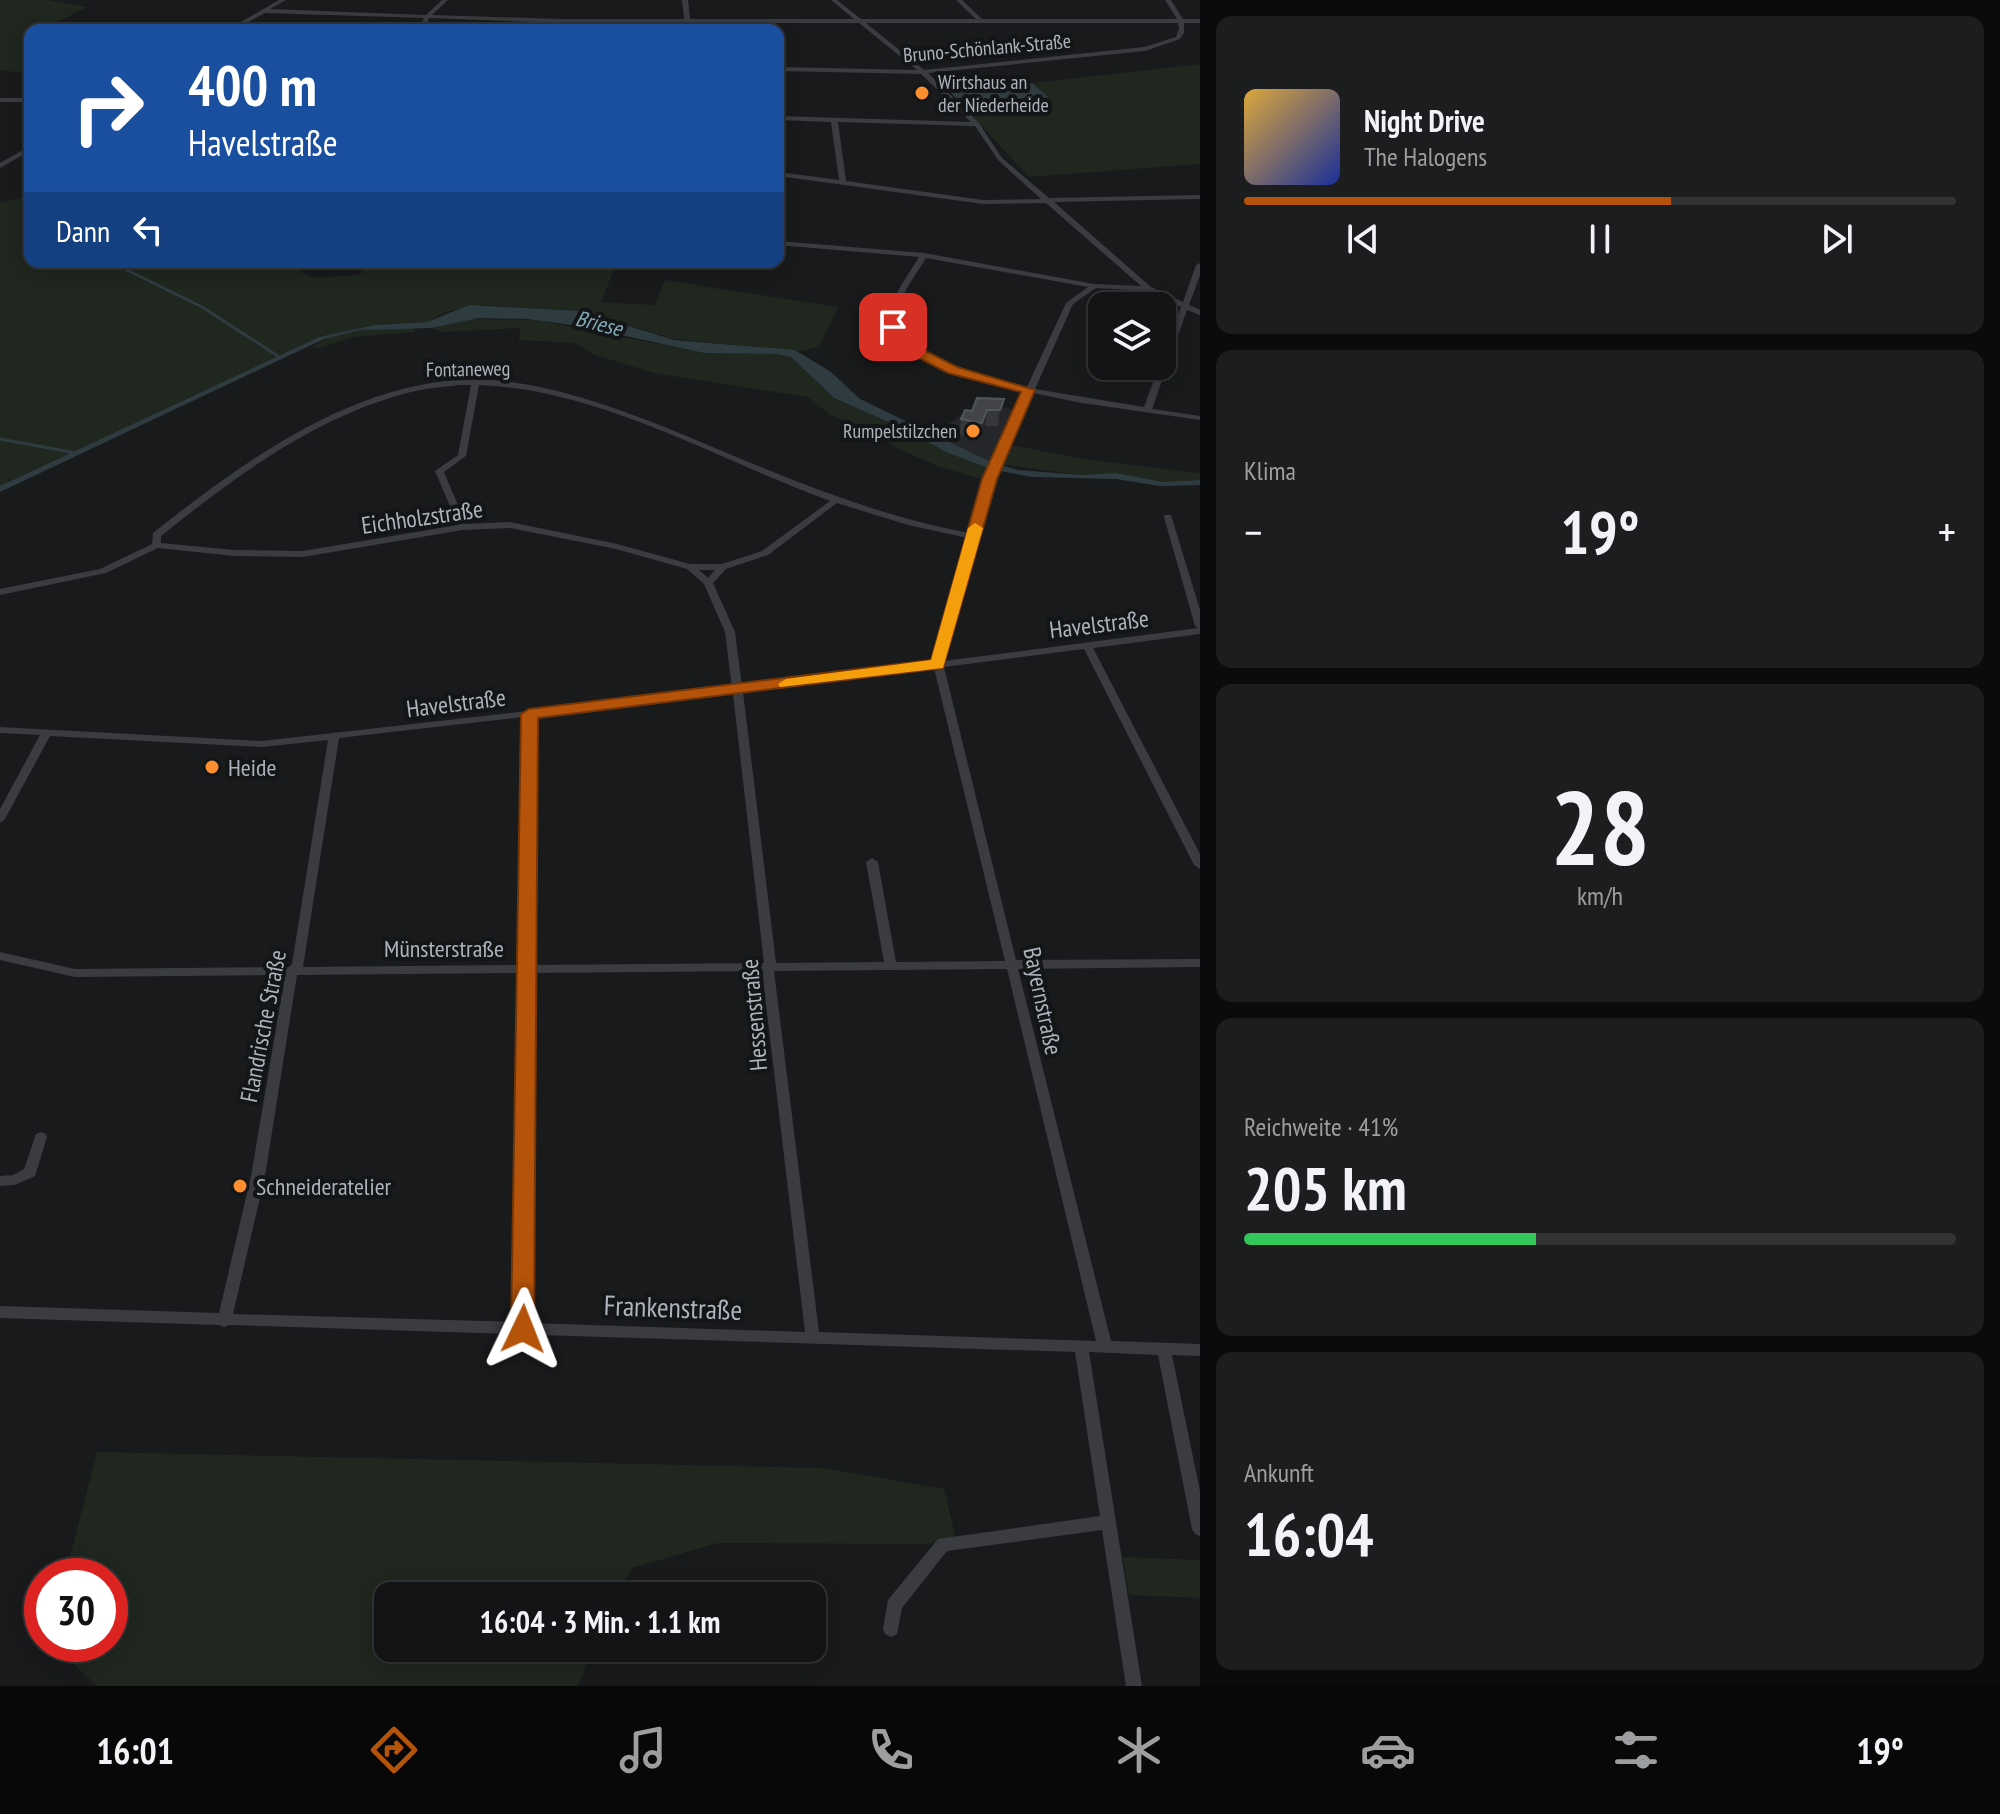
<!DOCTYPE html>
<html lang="de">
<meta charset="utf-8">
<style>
body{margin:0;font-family:"PT Sans Narrow",sans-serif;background:#1c1d1e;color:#f1f3f6;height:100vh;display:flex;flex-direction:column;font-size:30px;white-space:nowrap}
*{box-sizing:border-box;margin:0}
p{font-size:26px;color:#9d9ea0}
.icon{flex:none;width:44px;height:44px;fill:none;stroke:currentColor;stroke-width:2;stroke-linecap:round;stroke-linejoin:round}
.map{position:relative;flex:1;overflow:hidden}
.details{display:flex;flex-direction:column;gap:16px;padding:16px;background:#0a0b0c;width:800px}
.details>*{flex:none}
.top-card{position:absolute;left:24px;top:24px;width:760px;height:244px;border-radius:16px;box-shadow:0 4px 20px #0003,0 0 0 2px #323334;background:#1a4fa0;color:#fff;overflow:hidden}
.tools{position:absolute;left:1088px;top:292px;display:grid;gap:16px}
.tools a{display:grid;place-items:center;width:88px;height:88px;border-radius:16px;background:#131415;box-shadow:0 4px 20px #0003,0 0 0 2px #323334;font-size:40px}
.speed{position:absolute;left:24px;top:1558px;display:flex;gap:16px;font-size:40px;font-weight:700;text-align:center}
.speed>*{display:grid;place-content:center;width:104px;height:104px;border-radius:50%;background:#131415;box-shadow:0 4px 20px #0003,0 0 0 2px #323334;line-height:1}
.speed .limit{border:12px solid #d22;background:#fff;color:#111}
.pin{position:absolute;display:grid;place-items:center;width:68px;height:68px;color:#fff;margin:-34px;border-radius:16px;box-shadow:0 4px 12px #0006}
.me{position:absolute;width:88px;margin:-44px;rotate:2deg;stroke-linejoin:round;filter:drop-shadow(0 0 6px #0008)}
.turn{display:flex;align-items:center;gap:28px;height:168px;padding:0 32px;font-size:36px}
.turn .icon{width:104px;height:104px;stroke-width:2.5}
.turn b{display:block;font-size:56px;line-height:68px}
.then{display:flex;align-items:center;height:76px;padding:0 32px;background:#0003;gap:16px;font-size:30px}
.big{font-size:60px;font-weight:600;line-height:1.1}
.details .widget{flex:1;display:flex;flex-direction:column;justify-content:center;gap:12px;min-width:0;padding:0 28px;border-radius:16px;background:#1c1d1e}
.details .dial{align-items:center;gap:0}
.dial b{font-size:104px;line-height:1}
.song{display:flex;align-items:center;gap:24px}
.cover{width:96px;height:96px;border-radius:12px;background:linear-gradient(135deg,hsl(40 70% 55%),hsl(230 70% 35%))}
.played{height:8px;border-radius:4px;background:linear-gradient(90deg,#b45309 60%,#323334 60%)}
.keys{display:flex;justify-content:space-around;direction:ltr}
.heat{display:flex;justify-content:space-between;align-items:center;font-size:44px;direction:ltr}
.charge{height:12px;border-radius:6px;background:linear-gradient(90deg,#34c759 41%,#323334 0)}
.trip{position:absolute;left:374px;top:1582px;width:452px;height:80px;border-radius:16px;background:#131415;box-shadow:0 4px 20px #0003,0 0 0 2px #323334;font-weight:600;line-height:80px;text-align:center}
.tabs{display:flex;height:128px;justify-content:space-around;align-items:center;background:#080808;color:#9d9ea0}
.tabs .icon{width:56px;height:56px}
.tabs .current{color:#b45309}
.tabs b{font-size:36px;color:#f1f3f6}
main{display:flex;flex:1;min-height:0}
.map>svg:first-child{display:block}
.built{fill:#252629}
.green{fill:#1f271f}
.water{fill:#2e3c41}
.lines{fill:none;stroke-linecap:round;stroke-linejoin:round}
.stream-far1{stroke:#2e3c41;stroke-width:2}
.stream{stroke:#2e3c41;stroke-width:3}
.street{fill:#3a3c41;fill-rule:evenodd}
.wall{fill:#35363a}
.shaded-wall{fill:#242528}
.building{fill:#424448;stroke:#52565a;stroke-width:2}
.route{fill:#b45309;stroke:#753606;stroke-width:2}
.slow{fill:#f59e0b}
.poi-dot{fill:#fd8e30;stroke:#141517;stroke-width:3}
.labels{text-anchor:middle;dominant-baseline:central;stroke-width:8;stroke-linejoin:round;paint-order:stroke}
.far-street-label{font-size:20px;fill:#abb4bc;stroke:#141517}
.far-poi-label{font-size:20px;fill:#abb4bc;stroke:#141517;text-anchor:start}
.far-water-label{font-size:22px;font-style:italic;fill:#81aab8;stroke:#141517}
.street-label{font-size:24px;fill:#abb4bc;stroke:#141517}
.poi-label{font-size:24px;fill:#abb4bc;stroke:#141517;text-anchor:start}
.near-street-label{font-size:28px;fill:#abb4bc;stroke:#141517}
</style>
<main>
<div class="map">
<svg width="1200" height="1686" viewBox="0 0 1200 1686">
<rect width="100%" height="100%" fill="#191a1c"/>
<!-- built -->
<polygon class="built" points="981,403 1016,410 993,463 936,436 944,427"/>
<!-- green -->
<g class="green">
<polygon points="0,0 49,0 87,7 53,24 85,30 30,30 30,74 0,70"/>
<polygon points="1200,64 1200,164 1029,177 963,106 1047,97 1032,83"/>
<polygon points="30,195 30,262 286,262 313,278 360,275 366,262 617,262 601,302 655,305 665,280 838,307 819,347 800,351 674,339 581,311 483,305 445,312 427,322 385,324 319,337 0,486 0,203"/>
<polygon points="468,319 537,320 704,353 769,353 791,357 834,398 907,430 946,452 990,469 991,482 937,466 895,447 858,425 830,415 808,397 653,373 592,354 575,343 519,340 520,328 443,332 431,328"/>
<path d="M386 328H414V332L353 337 317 349 312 347C334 331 360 330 386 328Z"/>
<polygon points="1005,444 1090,460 1200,473 1200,480 1163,482 1116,473 1081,475 997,464"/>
<polygon points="97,1452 824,1468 944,1489 956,1539 925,1544 718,1543 632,1568 619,1596 388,1596 388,1648 595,1648 577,1686 97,1686 52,1644 110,1644 110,1576 65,1576"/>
<polygon points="1123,1557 1200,1560 1200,1598 1129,1595"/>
</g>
<!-- water -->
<g class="water">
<polygon points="1032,83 1048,97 963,106 950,92"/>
<polygon points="469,305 580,311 674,340 795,350 831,372 860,399 993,463 1018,470 1081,475 1116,473 1163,482 1200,480 1200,485 1159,486 1116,479 1032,477 990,469 946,452 907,430 834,398 791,357 776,354 704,353 580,326 527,319 479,318 431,328 360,330 324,339 0,492 0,486 319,337 375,325 427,322"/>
</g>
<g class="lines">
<!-- stream-far1 -->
<polyline class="stream-far1" points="111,262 131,272"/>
<!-- stream -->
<g class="stream">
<polyline points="127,270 202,307 281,358"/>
<polyline points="0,439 76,453"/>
</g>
<!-- street -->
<g class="street">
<path d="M279 0H286L270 9 426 15 442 0H448L432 15 561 19H684L682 0H688L690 19H854L831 0H837L861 19H976L956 0H962L982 19H1177L1165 0H1171L1183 19H1200V23H1184V33L1180 39 1145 51 928 73 979 123 1002 158 1049 198 1200 195V199L1054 202 1151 287 1183 302 1196 265 1200 263V275L1189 305 1200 310V315L1187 310 1152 409 1200 416V420L1082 403 1033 393 993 479 944 661 1198 628 1195 626 1164 517 1165 515H1171L1200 610V634L1093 648 1200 854V869L1194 865 1084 649 944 667 1016 960 1200 959V967L1018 969 1111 1341 1200 1344V1356L1172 1355 1200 1491V1536L1195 1534 1192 1529 1158 1355 1089 1352 1142 1686H1126L1102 1530 947 1551 902 1608 897 1634 891 1637 885 1634 883 1629 888 1600 938 1539 1100 1516 1075 1352 229 1325 224 1327 219 1325 0 1318V1306L219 1313 251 1176 285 975 75 977 0 960V952L75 969 289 967 292 964 328 740 262 747 50 736 5 819 0 823V809L40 735 0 733V727L262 741 732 688 725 632 704 584 687 569 616 549 510 528 463 530 303 557 234 556 158 548 106 573 0 595V589L100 569 152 544 153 533C252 455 377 363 511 382 588 393 663 426 734 456 811 488 887 518 970 533L985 479 1025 391C994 384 885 361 889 319 891 296 908 276 919 257L778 245V241L924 253 1094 284 1141 286 1046 203 983 204 778 176V172L839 180 831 122 778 120V116L971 122 921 74 778 71V67L917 70 859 23H690L691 30H685L684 23H561L429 18 425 30H419L424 18 265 13 234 30H227ZM866 23H1178L1179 28 1176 37 1144 47 924 70ZM838 122 975 126 998 160 1041 199 983 200 846 181ZM926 258 1088 287 1066 303 1027 387C998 380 893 358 897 319 898 297 915 276 926 258ZM1096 288 1147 291 1181 307 1162 358V366H1159L1144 407 1035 389 1073 304ZM460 385H471L458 455 435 471 458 525 303 551 234 550 161 543V536C236 476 316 416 411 392 427 388 444 387 460 385ZM479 385C601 390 716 459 830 501L762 551 722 564H690L617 544 510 522 466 524 444 472 466 456ZM837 503 908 525 968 538 934 662 742 686 735 632 713 583 726 569 768 555ZM699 570H715L708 578ZM934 668 1005 961 896 962 878 862 872 858 866 862 884 962 776 963 743 692ZM733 694 764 963 532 965 534 716ZM524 717 521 965 303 967 339 738ZM1007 969 1096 1341 819 1332 774 971ZM762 971 805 1332 530 1323 532 973ZM521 973 516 1322 233 1314 265 1176 297 975Z"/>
<rect x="0" y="98" width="30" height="4"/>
<polygon points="30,146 30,151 0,168 0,163"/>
<polygon points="41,1132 46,1134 47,1137 35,1176 15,1185 0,1186 0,1176 13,1175 24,1169 35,1137 36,1134"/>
</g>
</g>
<!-- wall -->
<polygon class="wall" points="1004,399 1002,415 998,426 985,426 980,438 959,435 961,419"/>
<!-- shaded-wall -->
<g class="shaded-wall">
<polygon points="1004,399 1002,415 998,426 1000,410"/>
<polygon points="987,410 985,426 980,438 982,423"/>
</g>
<!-- building -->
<polygon class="building" points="977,398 1004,399 1000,410 987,410 982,423 961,419 965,410 972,411"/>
<!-- route -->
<polygon class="route" points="888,324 897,324 904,340 957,367 1035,390 997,479 943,668 538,718 534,1329 531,1336 523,1339 515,1336 511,1329 521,714 529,709 931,660 982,479 1021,392 948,373 894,345"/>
<!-- slow -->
<polygon class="slow" points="975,523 983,528 943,668 780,687 778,684 786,679 931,660 968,528"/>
<!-- markers -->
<g class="poi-dot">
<circle cx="922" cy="93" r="8"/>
<circle cx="973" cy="431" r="8"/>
<circle cx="212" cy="767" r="8"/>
<circle cx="240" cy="1186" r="8"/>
</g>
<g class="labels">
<!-- far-street labels -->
<g class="far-street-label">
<text transform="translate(987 48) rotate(-5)">Bruno-Schönlank-Straße</text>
<text transform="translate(468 369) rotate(-1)">Fontaneweg</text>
</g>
<!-- far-poi labels -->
<g class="far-poi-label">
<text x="938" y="82">Wirtshaus an<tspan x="938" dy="23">der Niederheide</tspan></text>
<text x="957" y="431" text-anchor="end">Rumpelstilzchen</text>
</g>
<!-- far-water labels -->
<g class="far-water-label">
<text transform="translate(599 323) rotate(14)">Briese</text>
</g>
<!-- street labels -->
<g class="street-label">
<text transform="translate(422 517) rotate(-8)">Eichholzstraße</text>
<text transform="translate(1099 624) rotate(-7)">Havelstraße</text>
<text transform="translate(456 703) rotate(-7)">Havelstraße</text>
<text x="444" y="948">Münsterstraße</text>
<text transform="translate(1043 1001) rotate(78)">Bayernstraße</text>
<text transform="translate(754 1015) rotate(-95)">Hessenstraße</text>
<text transform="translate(263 1026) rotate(-79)">Flandrische Straße</text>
</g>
<!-- poi labels -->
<g class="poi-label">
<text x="228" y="767">Heide</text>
<text x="256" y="1186">Schneideratelier</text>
</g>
<!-- near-street labels -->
<g class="near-street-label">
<text transform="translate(673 1307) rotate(2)">Frankenstraße</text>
</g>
</g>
</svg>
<div class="tools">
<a><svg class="icon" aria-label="layers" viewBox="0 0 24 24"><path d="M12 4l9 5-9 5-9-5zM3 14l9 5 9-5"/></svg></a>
</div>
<div class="speed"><div class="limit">30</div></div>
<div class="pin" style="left:893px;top:327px;background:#d93025"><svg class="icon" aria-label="arrive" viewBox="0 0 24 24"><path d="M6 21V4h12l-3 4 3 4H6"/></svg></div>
<svg class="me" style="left:523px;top:1329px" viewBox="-20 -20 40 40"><path d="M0-17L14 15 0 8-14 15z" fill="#b45309" stroke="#fff" stroke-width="4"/></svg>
<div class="trip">16:04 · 3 Min. · 1.1 km</div>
<div class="top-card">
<div class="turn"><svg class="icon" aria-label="right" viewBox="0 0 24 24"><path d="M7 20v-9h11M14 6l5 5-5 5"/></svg><div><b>400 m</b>Havelstraße</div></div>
<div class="then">Dann<svg class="icon" aria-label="left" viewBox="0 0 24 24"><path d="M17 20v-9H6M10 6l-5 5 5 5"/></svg></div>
</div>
</div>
<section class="details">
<div class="widget">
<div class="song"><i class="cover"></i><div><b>Night Drive</b><p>The Halogens</p></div></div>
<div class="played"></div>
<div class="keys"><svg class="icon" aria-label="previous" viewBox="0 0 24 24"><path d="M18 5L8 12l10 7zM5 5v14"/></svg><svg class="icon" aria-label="pause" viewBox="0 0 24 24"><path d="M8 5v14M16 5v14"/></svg><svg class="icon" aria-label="next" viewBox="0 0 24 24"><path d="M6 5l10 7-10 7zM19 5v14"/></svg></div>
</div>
<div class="widget"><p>Klima</p>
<div class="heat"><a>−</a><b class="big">19°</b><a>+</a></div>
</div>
<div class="widget dial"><b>28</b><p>km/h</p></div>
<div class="widget"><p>Reichweite · 41%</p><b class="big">205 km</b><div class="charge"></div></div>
<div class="widget"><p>Ankunft</p><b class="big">16:04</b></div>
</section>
</main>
<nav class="tabs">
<b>16:01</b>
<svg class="icon current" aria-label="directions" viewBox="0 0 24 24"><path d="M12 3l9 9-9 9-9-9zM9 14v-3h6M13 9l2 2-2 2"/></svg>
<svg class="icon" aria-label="music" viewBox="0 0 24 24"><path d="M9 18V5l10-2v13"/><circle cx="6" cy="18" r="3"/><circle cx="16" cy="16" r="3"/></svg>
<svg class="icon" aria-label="phone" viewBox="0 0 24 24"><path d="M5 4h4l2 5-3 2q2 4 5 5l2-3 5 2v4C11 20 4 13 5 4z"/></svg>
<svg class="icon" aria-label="climate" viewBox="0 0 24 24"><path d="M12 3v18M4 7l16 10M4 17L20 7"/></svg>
<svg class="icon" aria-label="car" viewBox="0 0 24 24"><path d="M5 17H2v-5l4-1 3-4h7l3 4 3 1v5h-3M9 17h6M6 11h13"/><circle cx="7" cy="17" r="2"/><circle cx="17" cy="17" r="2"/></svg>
<svg class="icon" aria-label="filters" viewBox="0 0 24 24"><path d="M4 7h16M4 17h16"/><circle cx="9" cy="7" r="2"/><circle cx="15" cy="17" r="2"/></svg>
<b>19°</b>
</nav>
